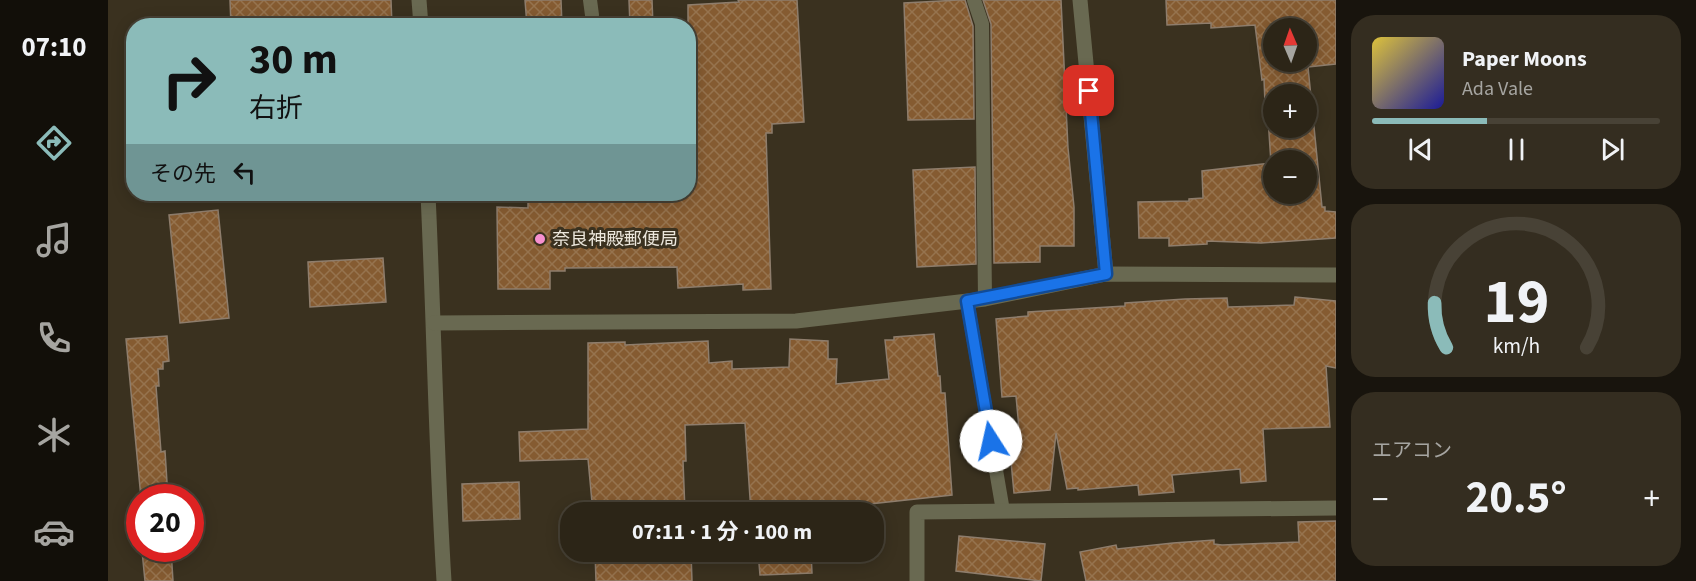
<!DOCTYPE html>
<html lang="ja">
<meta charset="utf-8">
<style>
body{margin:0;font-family:"Source Sans 3","Noto Sans JP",sans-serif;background:#342d20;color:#f1f3f6;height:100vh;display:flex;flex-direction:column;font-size:22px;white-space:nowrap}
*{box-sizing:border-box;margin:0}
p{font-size:20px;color:#a6a5a1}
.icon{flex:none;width:33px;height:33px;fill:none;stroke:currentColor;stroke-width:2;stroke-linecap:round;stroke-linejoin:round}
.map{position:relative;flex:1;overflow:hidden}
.panel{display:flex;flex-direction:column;gap:15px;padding:15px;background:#18140d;width:360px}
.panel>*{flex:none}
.banner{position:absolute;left:18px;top:18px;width:570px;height:183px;border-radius:24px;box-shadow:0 3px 15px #0003,0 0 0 2px #484236;background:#8bbbb9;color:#111;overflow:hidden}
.needle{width:39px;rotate:358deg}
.controls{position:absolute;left:1155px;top:18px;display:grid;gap:12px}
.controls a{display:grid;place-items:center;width:54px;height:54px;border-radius:50%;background:#2c2517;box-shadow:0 3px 15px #0003,0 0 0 2px #484236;font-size:30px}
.speed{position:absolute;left:18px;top:484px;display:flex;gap:12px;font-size:30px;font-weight:700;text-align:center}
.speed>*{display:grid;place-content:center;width:78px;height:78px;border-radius:50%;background:#2c2517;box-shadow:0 3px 15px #0003,0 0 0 2px #484236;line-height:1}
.speed .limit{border:9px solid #d22;background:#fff;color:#111}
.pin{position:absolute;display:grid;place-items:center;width:51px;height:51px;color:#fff;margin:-26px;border-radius:12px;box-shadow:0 3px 9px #0006}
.me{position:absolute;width:66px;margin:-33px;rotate:350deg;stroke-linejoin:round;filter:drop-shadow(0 0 4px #0008)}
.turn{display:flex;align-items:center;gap:21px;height:126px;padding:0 24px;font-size:27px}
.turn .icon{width:78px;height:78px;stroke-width:2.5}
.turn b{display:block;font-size:42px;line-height:51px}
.then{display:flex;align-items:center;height:57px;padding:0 24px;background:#0003;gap:12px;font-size:22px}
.big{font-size:45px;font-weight:700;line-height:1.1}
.panel .card{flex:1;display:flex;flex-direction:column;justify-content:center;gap:9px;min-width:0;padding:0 21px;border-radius:24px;background:#342d20}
.panel .dial{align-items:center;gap:0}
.dial svg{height:156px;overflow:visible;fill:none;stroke:#484236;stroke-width:7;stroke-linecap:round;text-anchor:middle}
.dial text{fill:#f1f3f6;stroke:none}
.song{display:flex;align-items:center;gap:18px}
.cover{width:72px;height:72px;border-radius:9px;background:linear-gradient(135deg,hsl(50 70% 55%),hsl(240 70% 35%))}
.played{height:6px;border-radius:3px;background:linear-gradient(90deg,#8bbbb9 40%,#484236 40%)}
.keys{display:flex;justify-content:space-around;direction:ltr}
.heat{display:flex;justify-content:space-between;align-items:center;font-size:33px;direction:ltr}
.trip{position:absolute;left:452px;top:502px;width:324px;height:60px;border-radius:24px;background:#2c2517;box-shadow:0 3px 15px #0003,0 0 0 2px #484236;font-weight:700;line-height:60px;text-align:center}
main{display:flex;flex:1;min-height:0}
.tab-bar{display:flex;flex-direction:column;width:108px;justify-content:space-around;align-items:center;background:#120f09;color:#a6a5a1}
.tab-bar .icon{width:42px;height:42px}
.tab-bar .on{color:#8bbbb9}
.tab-bar b{font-size:27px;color:#f1f3f6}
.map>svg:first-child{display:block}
.building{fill:url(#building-cross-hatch);stroke:#8e7d6c;stroke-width:1.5;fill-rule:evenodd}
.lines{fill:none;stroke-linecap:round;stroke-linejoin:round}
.lane{stroke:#696951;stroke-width:14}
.street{stroke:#696951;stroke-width:15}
.route-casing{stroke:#114b97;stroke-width:15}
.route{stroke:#1a73e8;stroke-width:10}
.poi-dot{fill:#f690cf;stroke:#3a311f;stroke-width:2}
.labels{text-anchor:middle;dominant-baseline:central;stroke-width:6;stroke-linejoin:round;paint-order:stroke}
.poi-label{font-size:18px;fill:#ece7dc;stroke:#3a311f;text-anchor:start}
</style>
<main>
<nav class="tab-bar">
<b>07:10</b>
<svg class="icon on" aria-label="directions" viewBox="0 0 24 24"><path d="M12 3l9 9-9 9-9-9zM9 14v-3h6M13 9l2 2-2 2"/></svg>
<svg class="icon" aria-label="music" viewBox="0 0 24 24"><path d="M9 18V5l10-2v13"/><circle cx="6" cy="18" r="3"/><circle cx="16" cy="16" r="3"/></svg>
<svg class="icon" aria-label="phone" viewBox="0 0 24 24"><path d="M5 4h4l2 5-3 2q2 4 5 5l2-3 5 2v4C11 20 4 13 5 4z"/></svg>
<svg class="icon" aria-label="climate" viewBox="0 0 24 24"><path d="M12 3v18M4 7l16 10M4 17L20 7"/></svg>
<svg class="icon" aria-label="car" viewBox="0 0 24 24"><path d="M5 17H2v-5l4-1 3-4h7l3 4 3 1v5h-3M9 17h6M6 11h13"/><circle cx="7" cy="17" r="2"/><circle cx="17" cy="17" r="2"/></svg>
</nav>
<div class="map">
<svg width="1228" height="581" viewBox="0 0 1228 581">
<defs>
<pattern id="building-cross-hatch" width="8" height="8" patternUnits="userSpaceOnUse" patternTransform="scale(1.5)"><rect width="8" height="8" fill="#855b31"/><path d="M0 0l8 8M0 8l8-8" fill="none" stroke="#96734e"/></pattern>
</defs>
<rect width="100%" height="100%" fill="#3a311f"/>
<!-- building -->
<g class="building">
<polygon points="122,0 283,0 284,26 218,26 218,23 123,26"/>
<polygon points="417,0 453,0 454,26 419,26"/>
<polygon points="521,0 544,0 545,26 522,26"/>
<polygon points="630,0 689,0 696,122 664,124 664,133 658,133 663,289 635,290 635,284 570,288 569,267 457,268 457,271 442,271 442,289 390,289 389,207 420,208 420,194 580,194 580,5 631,2"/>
<polygon points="851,0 857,0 865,26 866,119 800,120 796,3"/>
<polygon points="875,0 953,0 960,148 966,207 966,246 932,246 932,262 886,263 883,24"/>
<path d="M1058 0H1228V64L1200 67 1214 207H1217V211L1228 212V238L1153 243 1099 241V244L1061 246V238H1031L1030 202 1081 201V199L1095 198 1094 171 1163 163 1159 103H1157L1156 79 1154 80 1147 25 1103 28V23L1059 25ZM1166 28H1198V62H1166ZM1166 94H1198V128H1166ZM1166 160H1198V194H1166Z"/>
<polygon points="867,167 868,264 809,267 805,170"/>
<polygon points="110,210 121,318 72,323 61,215"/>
<polygon points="275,258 278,302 202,307 200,262"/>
<polygon points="1187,297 1228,301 1228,368 1218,366 1222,427 1155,429 1158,481 1133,483 1132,469 1064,475 1066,492 1031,495 1030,485 970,490 970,488 959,489 948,433 942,490 906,493 902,451 913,450 908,396 894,397 888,319 920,316 920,312 1017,306 1017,303 1077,299 1119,298 1120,307 1186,305"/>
<polygon points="826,334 830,376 832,376 833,393 837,393 844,495 734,507 734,513 643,513 637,423 577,425 578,461 575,461 577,512 580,513 485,513 480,459 412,461 411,432 480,429 480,343 517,342 517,345 600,341 601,363 624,361 624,369 681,367 682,339 720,341 720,359 729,359 728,384 781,379 777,340 786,340 786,337"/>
<polygon points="59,336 61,361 55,362 55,369 50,369 51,386 48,386 53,452 57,451 60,498 33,498 18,339"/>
<polygon points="411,482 412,519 355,521 354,484"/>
<polygon points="1228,521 1228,581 978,581 972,552 1008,545 1009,549 1065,543 1106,540 1106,544 1114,545 1191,542 1190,522"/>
<polygon points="851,536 937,544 933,581 848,571"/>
<polygon points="63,549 65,581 37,581 34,551"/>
<polygon points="487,552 583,552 584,581 488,581"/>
<polygon points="650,552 703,552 704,573 652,575"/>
</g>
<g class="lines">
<!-- lane -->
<g class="lane">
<polyline points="482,0 484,15"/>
<polyline points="866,0 874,24 877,299"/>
<polyline points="859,301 895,511"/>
</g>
<!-- street -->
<g class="street">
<polyline points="311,0 313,26"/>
<polyline points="972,0 998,274"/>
<path d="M320 194C326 323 328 452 336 581"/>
<polyline points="326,323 688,321 877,299 998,274 1228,275"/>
<polyline points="809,581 809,512 1228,508"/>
</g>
</g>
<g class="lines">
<!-- route casing -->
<g class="route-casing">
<polyline id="route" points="883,441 859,301 998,274 981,91"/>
</g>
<!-- route -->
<use href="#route" class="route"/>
</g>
<!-- markers -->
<circle class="poi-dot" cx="432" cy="239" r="6"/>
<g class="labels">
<!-- poi labels -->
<g class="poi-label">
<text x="444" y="239">奈良神殿郵便局</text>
</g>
</g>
</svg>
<div class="controls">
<a><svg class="needle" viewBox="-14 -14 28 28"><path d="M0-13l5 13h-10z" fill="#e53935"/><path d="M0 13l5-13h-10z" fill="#a6a5a1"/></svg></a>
<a>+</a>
<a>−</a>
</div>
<div class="speed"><div class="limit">20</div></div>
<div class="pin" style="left:981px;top:91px;background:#d93025"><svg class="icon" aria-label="arrive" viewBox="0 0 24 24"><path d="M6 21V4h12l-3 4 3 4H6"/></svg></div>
<svg class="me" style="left:883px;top:441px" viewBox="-20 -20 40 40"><circle r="19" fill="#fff"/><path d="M0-13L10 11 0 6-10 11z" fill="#1a73e8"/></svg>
<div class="trip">07:11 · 1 分 · 100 m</div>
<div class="banner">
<div class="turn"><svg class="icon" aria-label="right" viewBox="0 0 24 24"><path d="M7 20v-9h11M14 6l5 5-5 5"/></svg><div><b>30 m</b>右折</div></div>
<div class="then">その先<svg class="icon" aria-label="left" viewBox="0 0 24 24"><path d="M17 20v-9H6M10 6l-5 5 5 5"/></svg></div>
</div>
</div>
<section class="panel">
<div class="card">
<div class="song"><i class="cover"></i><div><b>Paper Moons</b><p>Ada Vale</p></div></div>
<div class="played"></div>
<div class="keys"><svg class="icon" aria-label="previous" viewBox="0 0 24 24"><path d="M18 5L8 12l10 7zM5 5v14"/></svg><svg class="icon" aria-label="pause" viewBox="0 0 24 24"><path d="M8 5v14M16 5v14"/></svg><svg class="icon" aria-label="next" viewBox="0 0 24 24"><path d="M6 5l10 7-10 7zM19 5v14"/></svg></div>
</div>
<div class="card dial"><svg viewBox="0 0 100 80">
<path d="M14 69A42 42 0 1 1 86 69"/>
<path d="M14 69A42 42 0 0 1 8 46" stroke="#8bbbb9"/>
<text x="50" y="56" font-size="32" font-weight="700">19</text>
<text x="50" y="72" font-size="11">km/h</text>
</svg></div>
<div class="card"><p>エアコン</p>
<div class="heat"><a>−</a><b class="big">20.5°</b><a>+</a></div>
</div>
</section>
</main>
